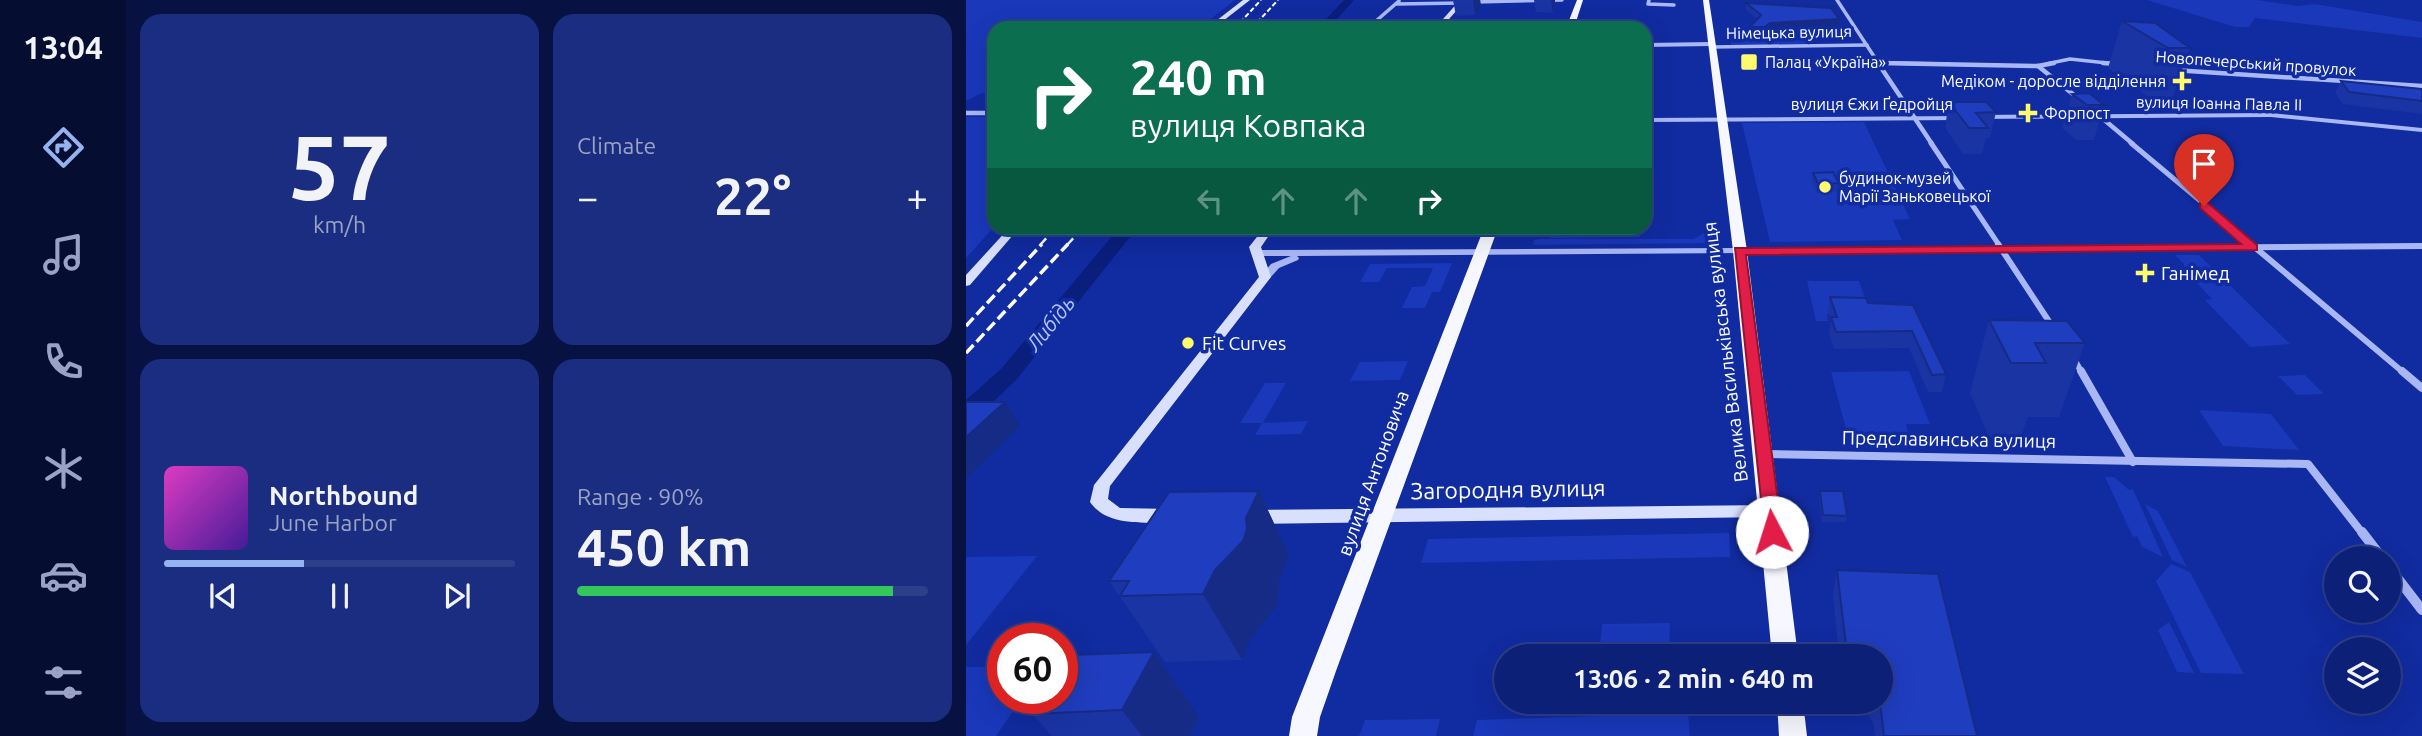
<!DOCTYPE html>
<meta charset="utf-8">
<style>
body{margin:0;font-family:Ubuntu,sans-serif;background:#1b2d80;color:#f1f3f6;height:100vh;display:flex;flex-direction:column;font-size:26px;white-space:nowrap}
*{box-sizing:border-box;margin:0}
p{font-size:23px;color:#9aa3c6}
.icon{flex:none;width:38px;height:38px;fill:none;stroke:currentColor;stroke-width:2;stroke-linecap:round;stroke-linejoin:round}
.map{position:relative;flex:1;overflow:hidden}
.drawer{display:flex;flex-direction:column;gap:14px;padding:14px;background:#071242;width:840px}
.drawer>*{flex:none}
.guide{position:absolute;left:21px;top:21px;width:665px;height:214px;border-radius:21px;box-shadow:0 7px 28px #0002,0 0 0 2px #2d3e8a;background:#0b6e4f;color:#fff;overflow:hidden}
.buttons{position:absolute;left:1358px;top:546px;display:grid;gap:14px}
.buttons a{display:grid;place-items:center;width:77px;height:77px;border-radius:50%;background:#0d2078;box-shadow:0 7px 28px #0002,0 0 0 2px #2d3e8a;font-size:35px}
.speed{position:absolute;left:21px;top:623px;display:flex;gap:14px;font-size:35px;font-weight:700;text-align:center}
.speed>*{display:grid;place-content:center;width:91px;height:91px;border-radius:50%;background:#0d2078;box-shadow:0 7px 28px #0002,0 0 0 2px #2d3e8a;line-height:1}
.speed .limit{border:10px solid #d22;background:#fff;color:#111}
.pin{position:absolute;display:grid;place-items:center;width:60px;height:60px;color:#fff;margin:-72px -30px;border-radius:50% 50% 50% 0;rotate:-45deg;box-shadow:0 0 7px #0007}
.pin .icon{rotate:45deg}
.me{position:absolute;width:77px;margin:-38px;rotate:355deg;stroke-linejoin:round;filter:drop-shadow(0 0 5px #0008)}
.turn{display:flex;align-items:center;gap:24px;height:147px;padding:0 28px;font-size:32px}
.turn .icon{width:91px;height:91px;stroke-width:2.5}
.turn b{display:block;font-size:49px;line-height:60px}
.lanes{display:flex;align-items:center;height:66px;padding:0 28px;background:#0003;justify-content:center;gap:35px;direction:ltr}
.lanes .off{opacity:.35}
.big{font-size:52px;font-weight:700;line-height:1.1}
.drawer .widget{flex:1;display:flex;flex-direction:column;justify-content:center;gap:10px;min-width:0;padding:0 24px;border-radius:21px;background:#1b2d80}
.drawer .dial{align-items:center;gap:0}
.dial b{font-size:91px;line-height:1}
.song{display:flex;align-items:center;gap:21px}
.cover{width:84px;height:84px;border-radius:10px;background:linear-gradient(135deg,hsl(310 70% 55%),hsl(260 70% 35%))}
.played{height:7px;border-radius:4px;background:linear-gradient(90deg,#95b2f1 40%,#2d3e8a 40%)}
.keys{display:flex;justify-content:space-around;direction:ltr}
.heat{display:flex;justify-content:space-between;align-items:center;font-size:38px;direction:ltr}
.charge{height:10px;border-radius:5px;background:linear-gradient(90deg,#34c759 90%,#2d3e8a 0)}
.drawer .tiles{flex:1;display:grid;gap:14px;grid-template-columns:repeat(2,1fr)}
.trip{position:absolute;left:528px;top:644px;width:399px;height:70px;border-radius:35px;background:#0d2078;box-shadow:0 7px 28px #0002,0 0 0 2px #2d3e8a;font-weight:700;line-height:70px;text-align:center}
main{display:flex;flex:1;min-height:0}
.tab-bar{display:flex;flex-direction:column;width:126px;justify-content:space-around;align-items:center;background:#050d30;color:#9aa3c6}
.tab-bar .icon{width:49px;height:49px}
.tab-bar .selected{color:#95b2f1}
.tab-bar b{font-size:32px;color:#f1f3f6}
.map>svg:first-child{display:block}
.green{fill:#1938ba}
.lines{fill:none;stroke-linecap:round;stroke-linejoin:round}
.river{fill:#0a1e7c;fill-rule:evenodd}
.minor-far5{stroke:#a9b8f5;stroke-width:3.5}
.minor-far4{stroke:#a9b8f5;stroke-width:4.5}
.minor-far3{stroke:#a9b8f5;stroke-width:5}
.minor-far2{stroke:#a9b8f5;stroke-width:6}
.minor-far1{stroke:#a9b8f5;stroke-width:8}
.minor{stroke:#a9b8f5;stroke-width:10}
.tertiary{fill:#a9b8f5;fill-rule:evenodd}
.secondary{fill:#d9e0fe;fill-rule:evenodd}
.primary{fill:#f7f8ff;fill-rule:evenodd}
.rail-far2{stroke:#fff;stroke-width:2;stroke-dasharray:5 2.5;stroke-linecap:butt}
.rail-far1{stroke:#fff;stroke-width:2.5;stroke-dasharray:9 3.5;stroke-linecap:butt}
.rail{stroke:#fff;stroke-width:3.5;stroke-dasharray:11 4.5;stroke-linecap:butt}
.wall{fill:#1b34a4}
.shaded-wall{fill:#162b86}
.building{fill:#1f3dbf;stroke:#162b86;stroke-width:2}
.route{fill:#e11d48;stroke:#92132f;stroke-width:2}
.poi-dot{fill:#fffa6d;stroke:#112ba0;stroke-width:2.5}
.labels{text-anchor:middle;dominant-baseline:central;stroke-width:7;stroke-linejoin:round;paint-order:stroke}
.far-street-label{font-size:16px;fill:#fff;stroke:#112ba0}
.far-poi-label{font-size:16px;fill:#fff;stroke:#112ba0;text-anchor:start}
.poi-label{font-size:19px;fill:#fff;stroke:#112ba0;text-anchor:start}
.street-label{font-size:19px;fill:#fff;stroke:#112ba0}
.water-label{font-size:21px;font-style:italic;fill:#b6c4fb;stroke:#112ba0}
.near-street-label{font-size:23px;fill:#fff;stroke:#112ba0}
</style>
<main>
<nav class="tab-bar">
<b>13:04</b>
<svg class="icon selected" aria-label="directions" viewBox="0 0 24 24"><path d="M12 3l9 9-9 9-9-9zM9 14v-3h6M13 9l2 2-2 2"/></svg>
<svg class="icon" aria-label="music" viewBox="0 0 24 24"><path d="M9 18V5l10-2v13"/><circle cx="6" cy="18" r="3"/><circle cx="16" cy="16" r="3"/></svg>
<svg class="icon" aria-label="phone" viewBox="0 0 24 24"><path d="M5 4h4l2 5-3 2q2 4 5 5l2-3 5 2v4C11 20 4 13 5 4z"/></svg>
<svg class="icon" aria-label="climate" viewBox="0 0 24 24"><path d="M12 3v18M4 7l16 10M4 17L20 7"/></svg>
<svg class="icon" aria-label="car" viewBox="0 0 24 24"><path d="M5 17H2v-5l4-1 3-4h7l3 4 3 1v5h-3M9 17h6M6 11h13"/><circle cx="7" cy="17" r="2"/><circle cx="17" cy="17" r="2"/></svg>
<svg class="icon" aria-label="filters" viewBox="0 0 24 24"><path d="M4 7h16M4 17h16"/><circle cx="9" cy="7" r="2"/><circle cx="15" cy="17" r="2"/></svg>
</nav>
<section class="drawer">
<div class="tiles">
<div class="widget dial"><b>57</b><p>km/h</p></div>
<div class="widget"><p>Climate</p>
<div class="heat"><a>−</a><b class="big">22°</b><a>+</a></div>
</div>
<div class="widget">
<div class="song"><i class="cover"></i><div><b>Northbound</b><p>June Harbor</p></div></div>
<div class="played"></div>
<div class="keys"><svg class="icon" aria-label="previous" viewBox="0 0 24 24"><path d="M18 5L8 12l10 7zM5 5v14"/></svg><svg class="icon" aria-label="pause" viewBox="0 0 24 24"><path d="M8 5v14M16 5v14"/></svg><svg class="icon" aria-label="next" viewBox="0 0 24 24"><path d="M6 5l10 7-10 7zM19 5v14"/></svg></div>
</div>
<div class="widget"><p>Range · 90%</p><b class="big">450 km</b><div class="charge"></div></div>
</div>
</section>
<div class="map">
<svg width="1456" height="736" viewBox="0 0 1456 736">
<rect width="100%" height="100%" fill="#112ba0"/>
<!-- green -->
<g class="green">
<polygon points="0,0 269,0 241,22 204,23 185,28 28,28 28,93 16,93 0,101"/>
<polygon points="1181,0 1291,0 1332,6 1349,4 1456,22 1456,38 1289,18 1283,27 1269,27"/>
<polygon points="830,30 841,44 765,45 763,33 793,35"/>
<polygon points="0,117 28,117 28,227 0,258"/>
<polygon points="898,122 944,219 927,220 936,240 804,242 776,123"/>
<polygon points="740,221 744,221 745,243 567,245 568,240 575,239 727,239 740,232"/>
<polygon points="586,228 675,228 674,237 583,238"/>
<polygon points="1209,255 1233,255 1324,344 1284,347 1239,300 1246,299 1218,270 1218,264"/>
<polygon points="486,263 474,292 466,292 459,308 436,308 446,287 459,286 467,268 421,268 413,282 394,282 404,264"/>
<polygon points="841,281 893,281 904,313 861,314 862,321 850,321"/>
<polygon points="442,361 434,380 384,381 394,362"/>
<polygon points="943,371 964,424 940,424 942,432 881,433 865,372"/>
<polygon points="1339,375 1358,394 1331,395 1312,376"/>
<polygon points="299,383 320,383 297,423 342,421 335,434 289,435 296,423 274,423"/>
<polygon points="1233,410 1305,414 1333,450 1257,446"/>
<polygon points="940,433 988,434 990,447 882,447 881,442 940,440"/>
<polygon points="1139,477 1148,477 1163,490 1167,489 1197,557 1176,547 1171,536 1167,537"/>
<polygon points="1179,504 1192,511 1221,567 1206,560"/>
<polygon points="763,533 764,557 455,563 462,539"/>
<polygon points="71,556 0,645 0,557"/>
<polygon points="1205,564 1224,572 1278,674 1235,673 1190,581"/>
<polygon points="1203,622 1228,673 1211,672 1192,630"/>
<polygon points="704,623 703,656 633,656 636,624"/>
<polygon points="0,667 37,667 37,698 56,698 30,736 0,736"/>
<polygon points="722,713 724,736 507,736 511,720"/>
<polygon points="474,719 470,736 393,736 399,720"/>
</g>
<g class="lines">
<!-- river -->
<g class="river">
<polygon points="378,0 388,0 363,28 352,28"/>
<polygon points="153,228 171,228 51,379 9,419 0,421 0,400 35,369"/>
</g>
<!-- minor-far5 -->
<g class="minor-far5">
<polyline points="683,0 682,4 708,5"/>
<polyline points="871,0 913,64"/>
<polyline points="508,2 596,0"/>
<polyline points="430,4 496,3"/>
<polyline points="402,28 433,1"/>
<polyline points="746,47 901,45"/>
<polyline points="914,63 983,64"/>
<polyline points="1080,64 1104,59 1150,64"/>
</g>
<!-- minor-far4 -->
<g class="minor-far4">
<polyline points="912,63 966,144"/>
<polyline points="914,63 1072,66 1088,63"/>
<polyline points="1137,63 1150,64"/>
<polyline points="1072,66 1113,99"/>
<polyline points="1207,70 1456,86"/>
<polyline points="0,113 28,113"/>
<polyline points="1130,113 1167,144"/>
</g>
<!-- minor-far3 -->
<g class="minor-far3">
<polyline points="965,143 1033,245"/>
<polyline points="1165,143 1287,245"/>
</g>
<!-- minor-far2 -->
<g class="minor-far2">
<polyline points="1032,244 1088,329"/>
<polyline points="1285,244 1438,373"/>
<polyline points="774,251 1456,246"/>
<polyline points="1108,359 1116,373"/>
</g>
<!-- minor-far1 -->
<g class="minor-far1">
<polyline points="1115,371 1167,462"/>
<polyline points="1436,371 1456,388"/>
<polyline points="799,454 1342,464 1397,534"/>
</g>
<!-- minor -->
<g class="minor">
<polyline points="1396,532 1416,558"/>
<polyline points="1423,567 1456,610"/>
</g>
<!-- tertiary -->
<g class="tertiary">
<polygon points="679,43 746,42 749,44 746,46 679,47"/>
<polygon points="1305,113 1456,128 1456,132 1305,117 1013,119 1009,117 1013,115"/>
<polygon points="997,116 998,118 994,120 679,122 679,118"/>
<polygon points="774,248 778,249 778,253 331,256 333,258 332,260 313,268 303,279 299,280 294,277 305,264 325,256 290,256 285,253 290,250"/>
</g>
<!-- secondary -->
<g class="secondary">
<polygon points="277,0 284,0 248,28 241,28"/>
<polygon points="494,0 500,0 475,28 469,28"/>
<polygon points="43,228 53,228 4,285 0,286 0,275"/>
<path d="M298 228H308L295 247 305 277 144 486 142 499 154 508 205 509 211 511 214 516 211 521 205 523C179 522 141 527 124 502L128 485 293 277 283 247Z"/>
<polygon points="805,505 811,506 814,511 811,516 805,517 288,524 282,522 279,517 282,512 288,510"/>
</g>
<!-- primary -->
<g class="primary">
<polygon points="611,0 617,0 608,28 600,28"/>
<polygon points="737,0 743,0 781,251 832,656 806,656 767,251"/>
<polygon points="518,228 532,228 370,671 354,717 351,736 323,736 326,717 344,671"/>
<polygon points="811,702 837,702 841,736 813,736"/>
</g>
<!-- rail-far2 -->
<g class="rail-far2">
<polyline points="269,28 295,0"/>
<polyline points="286,28 312,0"/>
</g>
<!-- rail-far1 -->
<g class="rail-far1">
<polyline points="74,245 90,228"/>
<polyline points="101,245 117,228"/>
</g>
<!-- rail -->
<g class="rail">
<polyline points="0,326 76,244"/>
<polyline points="0,353 102,244"/>
</g>
</g>
<!-- wall -->
<g class="wall">
<polygon points="487,0 514,0 515,6 509,15 490,16"/>
<polygon points="568,0 589,0 589,5 587,13 570,12"/>
<polygon points="780,3 873,19 872,26 804,30 798,34 783,34 784,27 791,19 780,10"/>
<polygon points="1156,21 1224,48 1206,99 1185,99 1142,68"/>
<polygon points="1375,81 1456,89 1456,114 1377,104 1369,93"/>
<polygon points="1106,94 1138,105 1128,140 1110,140 1096,128"/>
<polygon points="983,102 1030,112 1024,138 1020,138 1016,154 997,154 979,127"/>
<polygon points="847,173 873,183 872,192 851,193 846,182"/>
<polygon points="864,297 902,303 947,305 980,374 976,392 962,392 943,348 868,349 863,334 865,322 862,314"/>
<polygon points="1023,320 1119,343 1093,417 1062,417 1055,437 1023,437 1004,393"/>
<polygon points="293,491 323,556 312,583 313,595 310,607 286,636 276,660 199,662 143,581"/>
<polygon points="854,491 881,516 880,522 856,522 853,497"/>
<polygon points="871,570 1011,736 909,736 907,722 894,702 915,702 915,656 873,656 867,595"/>
<polygon points="188,652 233,717 224,736 86,736 66,714"/>
</g>
<!-- shaded-wall -->
<g class="shaded-wall">
<polygon points="507,0 514,0 515,6 509,15"/>
<polygon points="585,0 589,0 589,5 587,13"/>
<polygon points="873,19 872,26 804,30 798,34 799,27 804,23"/>
<polygon points="39,402 54,426 0,479 0,437"/>
<polygon points="293,491 323,556 312,583 313,595 310,607 286,636 276,660 237,594 249,570 280,518"/>
<polygon points="188,652 233,717 224,736 176,736 156,710"/>
</g>
<!-- building -->
<g class="building">
<polygon points="780,3 865,8 873,19 804,23 799,27 784,27 795,15"/>
<polygon points="1156,21 1189,23 1224,48 1202,48"/>
<polygon points="1375,81 1456,89 1456,101 1383,92"/>
<polygon points="1123,93 1138,105 1121,105 1106,94"/>
<polygon points="983,102 1020,102 1030,112 1010,113 1022,128 1003,128"/>
<polygon points="867,172 873,183 852,184 847,173"/>
<polygon points="864,297 900,298 902,303 947,305 980,374 966,375 946,331 870,332 865,317 871,317"/>
<polygon points="1023,320 1101,321 1119,343 1069,343 1080,363 1045,363"/>
<polygon points="0,402 39,402 0,437"/>
<polygon points="293,491 280,518 281,529 277,541 249,570 237,594 154,596 163,581 143,581 203,492"/>
<polygon points="854,491 877,491 881,516 857,515"/>
<polygon points="871,570 972,574 1011,736 918,736 914,702 915,702 915,656 887,656 880,645"/>
<polygon points="188,652 156,710 66,714 76,698 96,698 96,667 104,655"/>
</g>
<!-- route -->
<polygon class="route" points="1234,203 1242,203 1291,245 1291,250 780,255 816,532 813,538 799,538 769,248 1275,244 1234,208"/>
<!-- markers -->
<g class="poi-dot">
<rect x="774" y="53" width="18" height="18" rx="3.5"/>
<path d="M1212.5 70.5h7v7h7v7h-7v7h-7v-7h-7v-7h7z"/>
<path d="M1058.5 102.5h7v7h7v7h-7v7h-7v-7h-7v-7h7z"/>
<circle cx="859" cy="187" r="7"/>
<path d="M1175.5 262.5h7v7h7v7h-7v7h-7v-7h-7v-7h7z"/>
<circle cx="222" cy="343" r="7"/>
</g>
<g class="labels">
<!-- far-street labels -->
<g class="far-street-label">
<text transform="translate(823 32) rotate(-1)">Німецька вулиця</text>
<text transform="translate(1290 63) rotate(4)">Новопечерський провулок</text>
<text transform="translate(1253 103) rotate(1)">вулиця Іоанна Павла II</text>
<text x="906" y="104">вулиця Єжи Ґедройця</text>
</g>
<!-- far-poi labels -->
<g class="far-poi-label">
<text x="799" y="62">Палац «Україна»</text>
<text x="1200" y="81" text-anchor="end">Медіком - доросле відділення</text>
<text x="1078" y="113">Форпост</text>
<text x="873" y="178">будинок-музей<tspan x="873" dy="18">Марії Заньковецької</tspan></text>
</g>
<!-- poi labels -->
<g class="poi-label">
<text x="1195" y="273">Ганімед</text>
<text x="236" y="343">Fit Curves</text>
</g>
<!-- street labels -->
<g class="street-label">
<text transform="translate(759 352) rotate(-97)">Велика Васильківська вулиця</text>
<text transform="translate(983 439) rotate(1)">Предславинська вулиця</text>
<text transform="translate(407 473) rotate(-70)">вулиця Антоновича</text>
</g>
<!-- water labels -->
<g class="water-label">
<text transform="translate(84 323) rotate(-51)">Либідь</text>
</g>
<!-- near-street labels -->
<g class="near-street-label">
<text transform="translate(542 489) rotate(-1)">Загородня вулиця</text>
</g>
</g>
</svg>
<div class="buttons">
<a><svg class="icon" aria-label="search" viewBox="0 0 24 24"><circle cx="10" cy="10" r="6"/><path d="M15 15l6 6"/></svg></a>
<a><svg class="icon" aria-label="layers" viewBox="0 0 24 24"><path d="M12 4l9 5-9 5-9-5zM3 14l9 5 9-5"/></svg></a>
</div>
<div class="speed"><div class="limit">60</div></div>
<div class="pin" style="left:1238px;top:206px;background:#d93025"><svg class="icon" aria-label="arrive" viewBox="0 0 24 24"><path d="M6 21V4h12l-3 4 3 4H6"/></svg></div>
<svg class="me" style="left:806px;top:532px" viewBox="-20 -20 40 40"><circle r="19" fill="#fff"/><path d="M0-13L10 11 0 6-10 11z" fill="#e11d48"/></svg>
<div class="trip">13:06 · 2 min · 640 m</div>
<div class="guide">
<div class="turn"><svg class="icon" aria-label="right" viewBox="0 0 24 24"><path d="M7 20v-9h11M14 6l5 5-5 5"/></svg><div><b>240 m</b>вулиця Ковпака</div></div>
<div class="lanes"><svg class="icon off" aria-label="left" viewBox="0 0 24 24"><path d="M17 20v-9H6M10 6l-5 5 5 5"/></svg><svg class="icon off" aria-label="ahead" viewBox="0 0 24 24"><path d="M12 20V5M6 11l6-6 6 6"/></svg><svg class="icon off" aria-label="ahead" viewBox="0 0 24 24"><path d="M12 20V5M6 11l6-6 6 6"/></svg><svg class="icon" aria-label="right" viewBox="0 0 24 24"><path d="M7 20v-9h11M14 6l5 5-5 5"/></svg></div>
</div>
</div>
</main>
